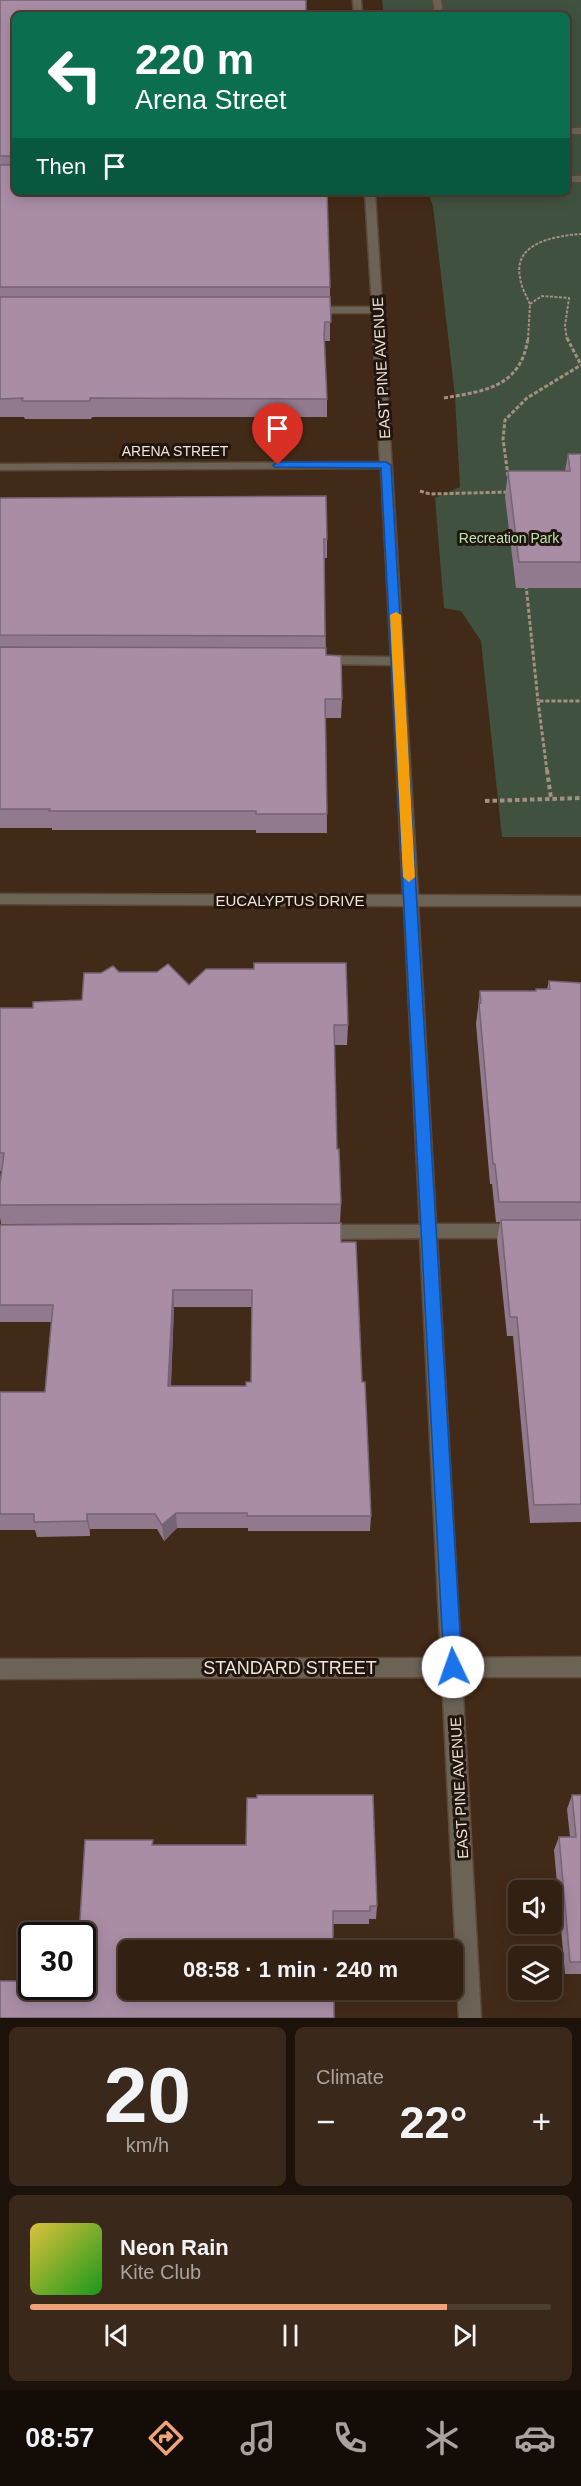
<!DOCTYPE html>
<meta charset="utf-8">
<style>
body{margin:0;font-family:Arial,sans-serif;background:#3a281b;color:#f1f3f6;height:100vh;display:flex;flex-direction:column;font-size:22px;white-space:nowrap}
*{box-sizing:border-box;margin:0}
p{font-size:20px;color:#a8a39f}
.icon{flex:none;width:33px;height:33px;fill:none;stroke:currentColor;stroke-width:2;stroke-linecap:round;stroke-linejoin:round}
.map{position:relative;height:2018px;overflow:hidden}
.details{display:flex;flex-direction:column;gap:9px;padding:9px;background:#1c120a;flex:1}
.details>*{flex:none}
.top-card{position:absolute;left:12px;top:12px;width:558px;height:183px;border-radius:9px;box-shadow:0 3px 15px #0003,0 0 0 2px #4d3e32;background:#0b6e4f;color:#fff;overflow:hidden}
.tools{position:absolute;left:508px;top:1880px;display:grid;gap:12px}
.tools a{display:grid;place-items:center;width:54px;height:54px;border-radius:9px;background:#322012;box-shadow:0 3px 15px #0003,0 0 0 2px #4d3e32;font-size:30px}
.speed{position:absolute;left:18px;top:1922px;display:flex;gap:12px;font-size:30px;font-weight:700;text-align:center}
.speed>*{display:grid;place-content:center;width:78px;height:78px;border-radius:50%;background:#322012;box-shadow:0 3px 15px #0003,0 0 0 2px #4d3e32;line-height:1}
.speed .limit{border:3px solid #111;border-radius:9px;background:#fff;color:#111}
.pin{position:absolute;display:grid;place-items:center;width:51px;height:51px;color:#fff;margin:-62px -26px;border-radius:50% 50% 50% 0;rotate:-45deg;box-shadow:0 0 6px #0007}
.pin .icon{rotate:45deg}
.me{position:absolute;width:66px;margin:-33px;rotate:357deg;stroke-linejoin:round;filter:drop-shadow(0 0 4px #0008)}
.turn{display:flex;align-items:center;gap:21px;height:126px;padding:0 24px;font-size:27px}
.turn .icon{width:78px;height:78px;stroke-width:2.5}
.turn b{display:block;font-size:42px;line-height:51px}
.then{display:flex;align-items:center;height:57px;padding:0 24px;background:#0003;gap:12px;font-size:22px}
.big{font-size:45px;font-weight:800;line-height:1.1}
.details .widget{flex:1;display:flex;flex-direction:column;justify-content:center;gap:9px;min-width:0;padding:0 21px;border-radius:9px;background:#3a281b}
.details .dial{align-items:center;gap:0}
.dial b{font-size:78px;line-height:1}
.song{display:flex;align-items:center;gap:18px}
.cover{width:72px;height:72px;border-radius:9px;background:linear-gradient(135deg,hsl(50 70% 55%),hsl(120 70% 35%))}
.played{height:6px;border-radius:3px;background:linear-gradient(90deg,#f0a278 80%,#4d3e32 80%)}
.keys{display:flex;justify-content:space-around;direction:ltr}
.heat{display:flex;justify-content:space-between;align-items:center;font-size:33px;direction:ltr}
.details .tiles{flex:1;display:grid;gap:9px;grid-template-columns:1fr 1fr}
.widget:last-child{grid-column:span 2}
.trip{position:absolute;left:118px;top:1940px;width:345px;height:60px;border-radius:9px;background:#322012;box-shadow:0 3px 15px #0003,0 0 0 2px #4d3e32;font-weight:800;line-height:60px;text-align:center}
.tab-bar{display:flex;height:96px;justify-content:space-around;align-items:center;background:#140d07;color:#a8a39f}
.tab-bar .icon{width:42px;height:42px}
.tab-bar .selected{color:#f0a278}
.tab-bar b{font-size:27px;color:#f1f3f6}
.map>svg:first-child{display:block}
.green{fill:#41513f}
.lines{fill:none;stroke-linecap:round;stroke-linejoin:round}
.minor-casing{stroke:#5e4837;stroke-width:3}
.path-far2{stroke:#a39081;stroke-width:2;stroke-dasharray:3 1.5;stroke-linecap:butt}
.path-far1{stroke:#a39081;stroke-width:3;stroke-dasharray:4 2;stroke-linecap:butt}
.path{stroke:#a39081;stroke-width:4;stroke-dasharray:4.5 3;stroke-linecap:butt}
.minor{fill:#6a6356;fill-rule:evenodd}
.wall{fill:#91798e;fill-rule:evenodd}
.shaded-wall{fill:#766374}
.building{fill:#a98da5;stroke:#766374;stroke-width:1.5;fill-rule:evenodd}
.route{fill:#1a73e8;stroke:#114b97;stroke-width:1.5}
.slow{fill:#f59e0b}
.labels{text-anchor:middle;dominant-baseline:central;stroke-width:6;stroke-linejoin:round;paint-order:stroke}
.far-street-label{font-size:14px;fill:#f3e3d8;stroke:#21160e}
.far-park-label{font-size:14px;fill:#bbe4b4;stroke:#21160e}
.street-label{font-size:15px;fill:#f3e3d8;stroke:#21160e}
.near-street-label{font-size:18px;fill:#f3e3d8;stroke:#21160e}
</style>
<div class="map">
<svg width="581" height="2018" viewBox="0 0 581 2018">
<rect width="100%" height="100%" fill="#422a18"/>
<!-- green -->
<polygon class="green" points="382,0 581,0 581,837 502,837 481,641 461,611 444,608 435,498 460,487 455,396 433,206 428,192 567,192 567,15 384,15"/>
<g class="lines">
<!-- minor casing -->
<g class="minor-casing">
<g id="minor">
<polygon points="353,0 361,0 362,15 354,15"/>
<polygon points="433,0 441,0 443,15 435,15"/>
<rect x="567" y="128" width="14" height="6"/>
<rect x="567" y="176" width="14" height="6"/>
<polygon points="365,192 375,192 418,895 581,896 581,906 418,906 436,1224 519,1224 525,1226 527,1231 525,1236 519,1238 437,1238 461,1658 581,1657 581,1677 462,1677 481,2018 459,2018 442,1677 0,1679 0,1659 441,1658 420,1238 321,1239 315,1237 313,1232 315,1227 321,1225 420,1225 404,906 0,904 0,894 403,895 392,665 321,664 315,660 321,656 391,657 381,468 0,470 0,464 380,462 372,313 312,313 307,310 312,307 372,307"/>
</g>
</g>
<!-- path-far2 -->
<g class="path-far2">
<path d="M530 304C526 295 521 287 520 277 513 242 556 236 581 234"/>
<polyline points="528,340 530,304 542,296 569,298 565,326 567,340"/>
</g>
<!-- path-far1 -->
<g class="path-far1">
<polyline points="567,338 581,365"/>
<path d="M444 398C485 391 521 387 528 338"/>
<polyline points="508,476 503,439 505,420 527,398 581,365"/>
<polyline points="420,491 430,494 510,492"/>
<polyline points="526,585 538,701"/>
<polyline points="547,771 538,701 581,701"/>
</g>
<!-- path -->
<g class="path">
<polyline points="547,770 551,798"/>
<polyline points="485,801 581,798"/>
</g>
<!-- minor -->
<use href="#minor" class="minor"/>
</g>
<!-- wall -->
<g class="wall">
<polygon points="0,0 15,15 330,287 330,341 325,341 325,345 327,399 327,417 92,417 91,419 25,419 24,417 0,417"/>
<polygon points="568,454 581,454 581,588 516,588 505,497 508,471 565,471"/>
<polygon points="0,498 327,539 327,558 324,558 326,655 342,699 341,718 326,718 327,833 256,833 256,830 52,830 52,828 0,828"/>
<polygon points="119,972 189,985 348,1025 347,1045 334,1045 337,1149 341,1204 340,1223 1,1224 0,1217 0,1184 1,1171 0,1171 0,1008 33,1008 82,1000"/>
<polygon points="549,981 581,983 581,1522 530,1523 513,1336 507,1336 497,1240 500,1222 496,1222 492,1184 490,1184 476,1024 480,991 535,991 547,989"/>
<path d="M0 1225 341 1242 362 1382 371 1516 370 1531H248V1528H177L164 1541 157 1529H90V1536L37 1537 35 1530H0V1392H45L51 1322H0ZM174 1307H252L251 1382 246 1386H171Z"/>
<polygon points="572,1795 581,1795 581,1974 565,1974 554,1850 559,1837 570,1837 567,1809"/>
<polygon points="153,1840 153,1845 377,1906 376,1919 369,1919 369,1924 333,1924 82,1986"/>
</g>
<!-- shaded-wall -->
<g class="shaded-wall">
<polygon points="173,1290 174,1307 170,1402 168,1386"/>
<polygon points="176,1513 177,1528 164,1541 162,1525"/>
<polygon points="87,1514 90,1529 90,1536 87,1521"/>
</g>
<!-- building -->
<g class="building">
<polygon points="0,0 306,0 306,15 15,15 15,192 327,192 330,287 0,287 0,165 15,165 15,156 0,156"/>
<polygon points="0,297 330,297 331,322 325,322 324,334 327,399 90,398 90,401 22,401 23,398 0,399"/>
<polygon points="568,454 581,454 581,562 519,562 508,471 570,471"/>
<polygon points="326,496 327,539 324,539 325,636 0,635 0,498"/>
<polygon points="0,647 326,648 326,655 341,656 342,699 325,699 327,814 256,814 256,811 49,811 50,809 0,809"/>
<polygon points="254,963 346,963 348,1025 334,1025 337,1149 339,1149 341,1204 0,1205 0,1184 4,1153 0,1153 0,1008 33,1008 33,1002 82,1000 84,973 101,973 113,966 119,972 157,972 168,964 189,985 206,969 254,969"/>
<polygon points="549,981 581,983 581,1202 499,1202 495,1164 493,1164 479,1003 481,1003 480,991 536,991 536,989 550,989"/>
<polygon points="501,1220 581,1220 581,1504 534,1505 517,1317 510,1317"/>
<path d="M341 1223V1242H356L362 1382H365L371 1516H247V1513H176L162 1525 155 1514H87V1521L34 1522V1514H0V1392H45L53 1305H0V1225ZM173 1290H252L251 1382H246V1386H168Z"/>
<polygon points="257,1795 373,1795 377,1906 370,1906 370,1911 333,1911 333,1950 129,1950 129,1989 334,1989 334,2018 0,2018 0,1981 32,1981 32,1986 82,1986 82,1935 79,1935 85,1840 153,1840 152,1845 246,1845 247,1798 257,1798"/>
<polygon points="572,1795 581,1795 581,1962 570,1962 559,1837 576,1837"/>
</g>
<!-- route -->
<polygon class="route" points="278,462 386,462 391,465 462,1667 459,1673 453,1676 447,1673 444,1667 381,468 274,467 273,465"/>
<!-- slow -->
<polygon class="slow" points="396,612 401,615 415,877 409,882 403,877 390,615"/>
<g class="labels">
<!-- far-street labels -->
<g class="far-street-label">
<text x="175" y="451">ARENA STREET</text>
</g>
<!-- far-park labels -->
<g class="far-park-label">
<text x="509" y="538">Recreation Park</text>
</g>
<!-- street labels -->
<g class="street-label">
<text transform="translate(381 368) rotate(-93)">EAST PINE AVENUE</text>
<text x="290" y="900">EUCALYPTUS DRIVE</text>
<text transform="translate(459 1788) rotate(-93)">EAST PINE AVENUE</text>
</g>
<!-- near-street labels -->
<g class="near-street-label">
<text x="290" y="1668">STANDARD STREET</text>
</g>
</g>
</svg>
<div class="tools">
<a><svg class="icon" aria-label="sound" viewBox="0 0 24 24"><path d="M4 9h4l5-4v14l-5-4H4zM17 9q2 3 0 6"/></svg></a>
<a><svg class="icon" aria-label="layers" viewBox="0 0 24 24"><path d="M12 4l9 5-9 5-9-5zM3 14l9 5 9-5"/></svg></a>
</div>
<div class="speed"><div class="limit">30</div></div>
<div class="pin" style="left:278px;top:465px;background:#d93025"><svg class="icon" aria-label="arrive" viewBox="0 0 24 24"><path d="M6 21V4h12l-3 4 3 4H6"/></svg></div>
<svg class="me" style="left:453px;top:1667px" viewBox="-20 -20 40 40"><circle r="19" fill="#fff"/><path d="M0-13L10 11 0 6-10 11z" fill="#1a73e8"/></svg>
<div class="trip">08:58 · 1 min · 240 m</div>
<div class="top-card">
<div class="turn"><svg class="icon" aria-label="left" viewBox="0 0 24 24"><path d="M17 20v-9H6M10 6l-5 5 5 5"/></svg><div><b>220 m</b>Arena Street</div></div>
<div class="then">Then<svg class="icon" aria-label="arrive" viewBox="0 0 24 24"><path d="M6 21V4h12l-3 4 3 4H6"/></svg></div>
</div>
</div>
<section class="details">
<div class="tiles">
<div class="widget dial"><b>20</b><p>km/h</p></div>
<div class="widget"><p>Climate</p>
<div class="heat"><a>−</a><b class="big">22°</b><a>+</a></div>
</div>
<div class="widget">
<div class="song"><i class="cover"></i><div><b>Neon Rain</b><p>Kite Club</p></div></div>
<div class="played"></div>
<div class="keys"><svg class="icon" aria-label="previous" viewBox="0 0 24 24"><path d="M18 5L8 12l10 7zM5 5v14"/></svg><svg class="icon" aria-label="pause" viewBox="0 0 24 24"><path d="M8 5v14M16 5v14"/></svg><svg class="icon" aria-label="next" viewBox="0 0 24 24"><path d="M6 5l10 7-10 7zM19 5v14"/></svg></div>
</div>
</div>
</section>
<nav class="tab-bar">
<b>08:57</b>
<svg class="icon selected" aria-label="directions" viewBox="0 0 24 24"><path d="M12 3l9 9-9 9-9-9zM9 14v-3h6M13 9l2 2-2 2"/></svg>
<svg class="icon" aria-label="music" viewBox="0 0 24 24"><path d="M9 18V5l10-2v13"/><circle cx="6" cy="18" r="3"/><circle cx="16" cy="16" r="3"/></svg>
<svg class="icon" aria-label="phone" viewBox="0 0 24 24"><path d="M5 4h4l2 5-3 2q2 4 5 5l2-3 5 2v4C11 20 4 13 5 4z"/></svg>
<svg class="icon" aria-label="climate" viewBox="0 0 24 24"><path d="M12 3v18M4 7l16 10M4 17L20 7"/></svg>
<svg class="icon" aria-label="car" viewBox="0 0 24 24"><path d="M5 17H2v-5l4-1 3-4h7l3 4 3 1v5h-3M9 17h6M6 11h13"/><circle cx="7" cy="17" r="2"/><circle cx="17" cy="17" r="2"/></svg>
</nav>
